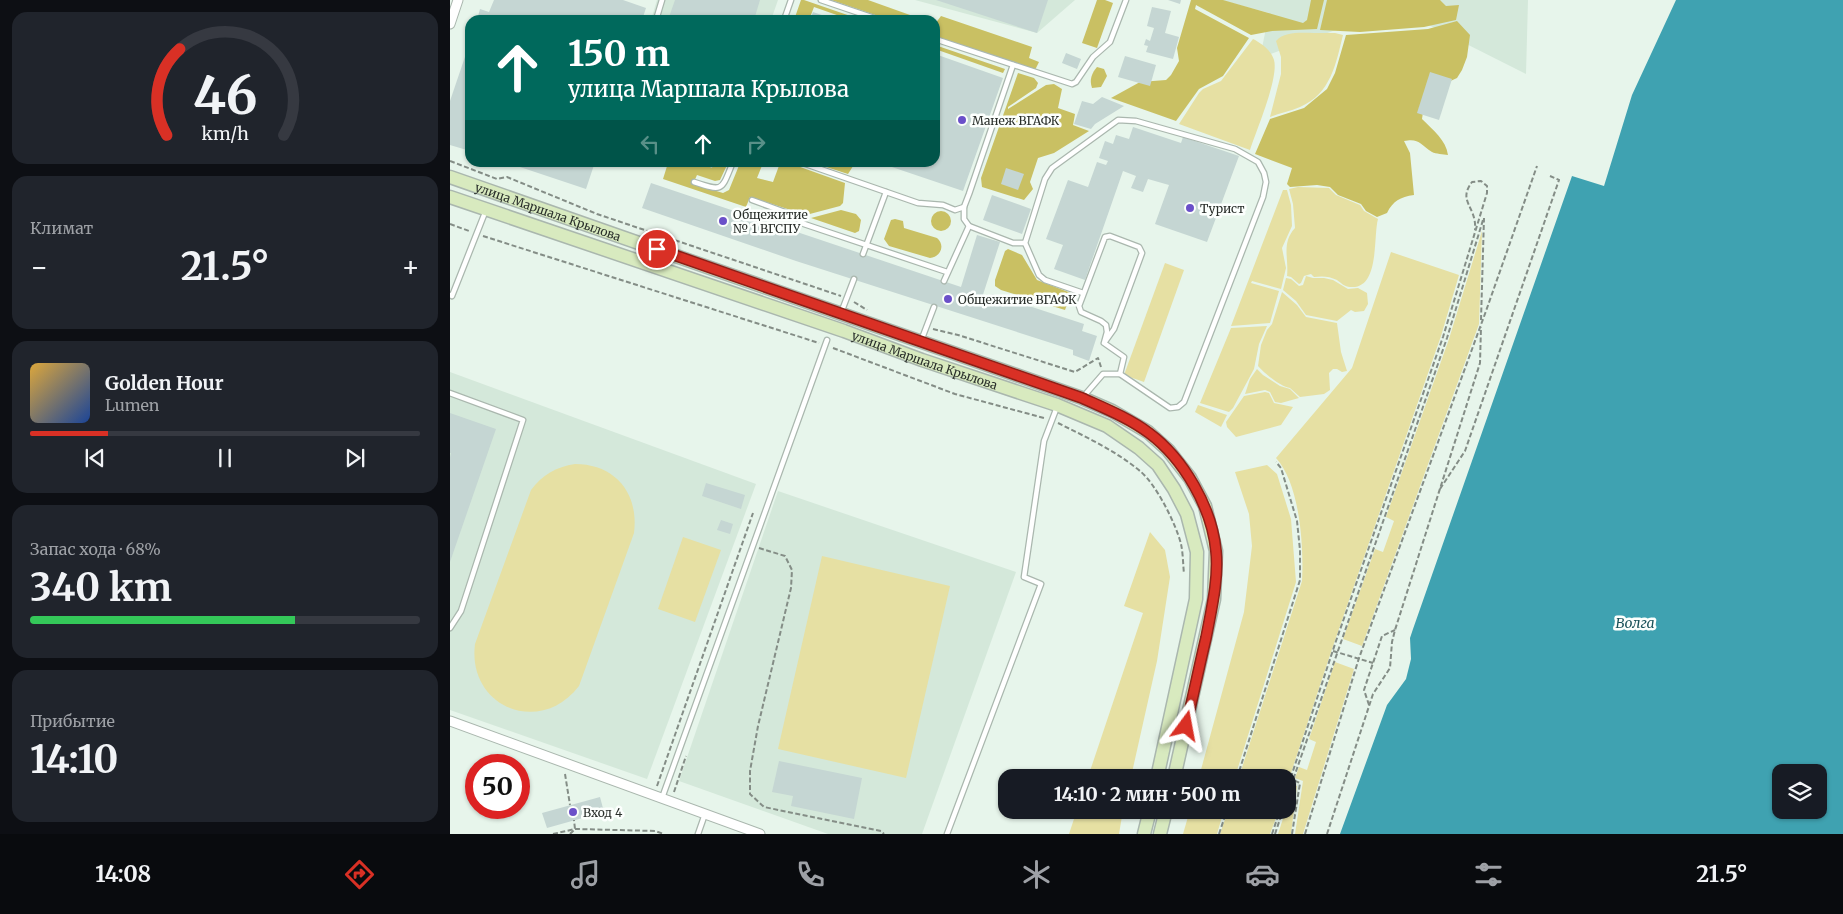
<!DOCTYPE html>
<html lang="ru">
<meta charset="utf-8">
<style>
body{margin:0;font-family:Merriweather,serif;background:#20242c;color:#f1f3f6;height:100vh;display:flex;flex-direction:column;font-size:19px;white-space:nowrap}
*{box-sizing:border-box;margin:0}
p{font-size:16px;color:#9ea1a6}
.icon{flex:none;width:28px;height:28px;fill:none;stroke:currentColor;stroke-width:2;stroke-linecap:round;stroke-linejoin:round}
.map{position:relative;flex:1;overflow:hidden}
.drawer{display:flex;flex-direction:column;gap:12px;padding:12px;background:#0d0f14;width:450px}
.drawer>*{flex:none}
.banner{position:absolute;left:15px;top:15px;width:475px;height:152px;border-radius:15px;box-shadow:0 1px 4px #0004;background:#00695c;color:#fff;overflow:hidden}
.tools{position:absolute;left:1322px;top:764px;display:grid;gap:10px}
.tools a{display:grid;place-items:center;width:55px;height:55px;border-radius:10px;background:#171b24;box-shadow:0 1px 4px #0004;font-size:25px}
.speed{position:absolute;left:15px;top:754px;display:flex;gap:10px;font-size:25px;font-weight:700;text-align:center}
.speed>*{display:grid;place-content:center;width:65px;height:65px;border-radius:50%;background:#171b24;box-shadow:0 1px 4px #0004;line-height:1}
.speed .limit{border:8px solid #d22;background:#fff;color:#111}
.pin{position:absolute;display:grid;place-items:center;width:42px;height:42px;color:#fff;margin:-21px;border:2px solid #fff;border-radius:50%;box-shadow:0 1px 5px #0007}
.me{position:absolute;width:55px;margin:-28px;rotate:13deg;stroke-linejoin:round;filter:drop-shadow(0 0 4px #0008)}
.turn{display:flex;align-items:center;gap:18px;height:105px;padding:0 20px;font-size:22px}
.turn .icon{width:65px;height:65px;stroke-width:2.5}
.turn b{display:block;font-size:35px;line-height:42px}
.lanes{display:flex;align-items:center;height:48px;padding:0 20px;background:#0003;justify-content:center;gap:25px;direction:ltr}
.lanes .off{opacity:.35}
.big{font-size:38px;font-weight:700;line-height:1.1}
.drawer .widget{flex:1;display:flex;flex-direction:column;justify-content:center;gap:8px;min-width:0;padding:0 18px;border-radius:15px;background:#20242c}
.drawer .dial{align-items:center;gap:0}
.dial svg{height:130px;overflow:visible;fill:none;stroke:#363941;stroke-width:7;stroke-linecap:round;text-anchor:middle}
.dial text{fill:#f1f3f6;stroke:none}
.song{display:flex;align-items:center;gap:15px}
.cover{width:60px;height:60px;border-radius:8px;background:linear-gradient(135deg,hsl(40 70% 55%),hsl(220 70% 35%))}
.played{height:5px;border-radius:2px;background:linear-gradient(90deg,#d93025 20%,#363941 20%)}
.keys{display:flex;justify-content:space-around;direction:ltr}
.heat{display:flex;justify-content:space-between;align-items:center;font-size:28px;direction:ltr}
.charge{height:8px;border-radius:4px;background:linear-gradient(90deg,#34c759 68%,#363941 0)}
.trip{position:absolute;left:548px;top:769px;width:298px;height:50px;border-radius:15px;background:#171b24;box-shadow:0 1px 4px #0004;font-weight:700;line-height:50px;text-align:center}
.tab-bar{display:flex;height:80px;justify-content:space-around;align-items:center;background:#090b0e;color:#9ea1a6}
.tab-bar .icon{width:35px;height:35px}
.tab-bar .selected{color:#d93025}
.tab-bar b{font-size:22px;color:#f1f3f6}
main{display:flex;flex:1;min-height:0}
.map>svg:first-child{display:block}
.built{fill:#d4e8da}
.green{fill:#e6e0a3}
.forest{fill:#c9c063}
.water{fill:#3fa2b1;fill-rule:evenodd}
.building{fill:#c5d6d3}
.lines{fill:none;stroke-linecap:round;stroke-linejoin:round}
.service-casing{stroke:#aab7ae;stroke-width:7}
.minor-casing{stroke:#aab7ae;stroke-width:11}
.secondary-casing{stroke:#aab7ae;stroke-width:15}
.path{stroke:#848d86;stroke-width:2;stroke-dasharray:5 2.5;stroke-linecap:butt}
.service{stroke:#fff;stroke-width:4.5}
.minor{stroke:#fff;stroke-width:9}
.secondary{stroke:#d8eabf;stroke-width:12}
.route-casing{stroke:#8d1f18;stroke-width:12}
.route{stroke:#d93025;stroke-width:9}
.poi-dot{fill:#6b50c9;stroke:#fcfffd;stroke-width:2}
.labels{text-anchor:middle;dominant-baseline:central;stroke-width:5;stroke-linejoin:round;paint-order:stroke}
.poi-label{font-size:12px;fill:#292e2a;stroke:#fcfffd;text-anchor:start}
.street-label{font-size:12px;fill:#292e2a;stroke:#fcfffd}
.water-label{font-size:14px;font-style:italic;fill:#1b535b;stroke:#fcfffd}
</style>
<main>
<section class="drawer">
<div class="widget dial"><svg viewBox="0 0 100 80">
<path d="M14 69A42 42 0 1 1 86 69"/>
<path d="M14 69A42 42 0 0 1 22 16" stroke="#d93025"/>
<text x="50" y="56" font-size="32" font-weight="700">46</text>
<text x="50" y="72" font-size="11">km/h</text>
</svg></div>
<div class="widget"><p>Климат</p>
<div class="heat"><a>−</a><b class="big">21.5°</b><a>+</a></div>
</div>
<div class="widget">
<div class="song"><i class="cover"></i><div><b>Golden Hour</b><p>Lumen</p></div></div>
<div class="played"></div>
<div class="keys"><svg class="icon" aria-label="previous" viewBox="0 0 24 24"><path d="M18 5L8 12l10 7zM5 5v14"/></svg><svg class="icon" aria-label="pause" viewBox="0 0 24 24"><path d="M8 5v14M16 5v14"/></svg><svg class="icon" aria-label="next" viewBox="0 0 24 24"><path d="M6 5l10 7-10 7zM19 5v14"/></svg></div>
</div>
<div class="widget"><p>Запас хода · 68%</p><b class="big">340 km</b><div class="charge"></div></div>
<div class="widget"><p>Прибытие</p><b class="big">14:10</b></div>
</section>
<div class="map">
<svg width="1393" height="834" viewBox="0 0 1393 834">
<rect width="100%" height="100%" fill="#e7f5eb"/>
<!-- built -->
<g class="built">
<polygon points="207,0 328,0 321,20 201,20"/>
<polygon points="465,0 625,0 587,33"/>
<polygon points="771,0 1078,0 1076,74 945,8 810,58 819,13"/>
<polygon points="0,372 306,484 197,779 0,710"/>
<polygon points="328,491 566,572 472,834 378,834 229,781"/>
</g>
<!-- green -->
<g class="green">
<path d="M864 33H885L893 35C886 63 881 94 850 107 841 111 830 113 820 117L831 74V57L826 41C835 31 851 33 864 33Z"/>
<path d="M803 39C811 43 821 50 824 60 829 78 806 131 800 150L729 124 749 93 753 89 771 81Z"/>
<path d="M848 187 879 188 886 195 910 205 914 211 928 219C923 237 930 290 900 287 895 287 891 283 887 280 879 276 872 276 864 277L861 274 854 276 851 283 849 284 841 277 837 276C839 258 831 243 845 228L843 204 839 189Z"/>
<polygon points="833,190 837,190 841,205 842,226 832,248 836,268 831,289 802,281 801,283 829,291 820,323 781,326"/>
<polygon points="1032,231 1029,324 912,646 893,639 925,549 933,552 944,521 936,517 999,339"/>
<path d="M941 252 1009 275 991 336 882 649 836 788V778L789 777 852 581C854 547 850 484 826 458L902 368Z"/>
<polygon points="715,263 734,270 694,382 674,375"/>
<polygon points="856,276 863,278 874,278 883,280 898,289 908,288 917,293 918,304 914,311 905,312 901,310 887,321 856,315 846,301 833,290 836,278 841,279 849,286 853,285"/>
<path d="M832 292 847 305 856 317 887 323 891 352 897 371 892 372 887 369H883L879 373 880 390 874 394 850 397 840 388C831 387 814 373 808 366L811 345 817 330 822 324Z"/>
<polygon points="817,326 809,344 804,369 783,408 779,412 750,403 781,328"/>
<polygon points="807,369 813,375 830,386 840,389 849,398 831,403 825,402 820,392 815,390 795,394 800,379"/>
<polygon points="815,392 819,393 824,403 843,407 831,425 786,437 777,427 776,422 794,396"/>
<polygon points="748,405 777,415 771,427 745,412"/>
<path d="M125 464C165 464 189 493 184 533L129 686C90 737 17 707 25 644L81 490C92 475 106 467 125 464Z"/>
<polygon points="817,465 827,474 841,519 846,582 785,777 749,777 794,612 802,546 799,514 785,472"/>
<polygon points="700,532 715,550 720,577 707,661 681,777 638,777 693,613 674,606"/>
<polygon points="233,537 271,550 245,622 208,609"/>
<polygon points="372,556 500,586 456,778 328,749"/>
<polygon points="885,662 904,669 853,834 845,834 853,781 845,778 849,767 857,770 866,742 859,739"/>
<polygon points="844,785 847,786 841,834 828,834"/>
<polygon points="627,810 673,810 669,834 619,834"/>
<polygon points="740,810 774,810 767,834 733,834"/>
<polygon points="778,810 829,810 820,834 770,834"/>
</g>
<!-- forest -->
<g class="forest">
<polygon points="351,0 354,0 412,20 401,20 364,7 359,20 344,20"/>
<polygon points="381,0 418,0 474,20 440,20"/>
<polygon points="647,0 655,0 663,3 647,48 632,43"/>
<polygon points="741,0 773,0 853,23 857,20 861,0 874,0 867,29 822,31 801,35 746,5 745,9 799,38 773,76 749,89 726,121 661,98 690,82 716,80 721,75 729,61 727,48"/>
<polygon points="877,0 990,0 996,6 1009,5 1006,20 974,27 910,32 870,30"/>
<polygon points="491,16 582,47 579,58 589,62 585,70 485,36 485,24"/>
<path d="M1007 21 1020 35 1017 57 1012 70 1007 78 994 84 974 105 972 119C983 130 996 140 998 155 993 154 986 154 982 152 970 144 969 138 954 141L960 153 964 195C950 197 943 201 937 213L927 217 916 211 911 204 888 195 880 187 867 185 840 187 837 184 842 168 805 154 820 119 854 108 877 89 885 73 896 35 978 29Z"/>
<polygon points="485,45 555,69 553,73 485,49"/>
<path d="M647 67 654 69 657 76 651 87 642 88C639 79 642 73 647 67Z"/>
<polygon points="568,73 584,78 588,83 586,88 558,107 558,109 596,85 604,84 612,89 608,108 625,114 623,125 639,131 604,153 588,158 580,182 583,189 574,200 532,187 531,178"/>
<polygon points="218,163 278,163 270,180 265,181 247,175 243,184 273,193 279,190 290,163 313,163 307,178 323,182 330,163 339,163 395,183 393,203 390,206 356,215 300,197 296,207 213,179"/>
<polygon points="364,163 405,163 398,174"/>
<polygon points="391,210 406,214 411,220 409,231 405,233 361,218"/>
<circle cx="491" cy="221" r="10"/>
<path d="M445 219 453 221 454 228 487 238C496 246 490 257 480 258L439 246 434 239 441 220Z"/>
<polygon points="558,249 572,255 587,280 621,293 615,310 551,290 545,286 545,280 555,251"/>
</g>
<!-- water -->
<path class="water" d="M1226 0H1393V834H890L937 705 956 679 961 659 960 638 963 629 1122 176 1154 186 1182 95ZM1331 772H1369V810H1331Z"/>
<!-- building -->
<g class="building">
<polygon points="44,0 173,0 196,8 192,20 27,20 30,9 39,12"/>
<polygon points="225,0 310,0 304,20 218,20"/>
<polygon points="486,0 598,0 587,33"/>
<polygon points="718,0 731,0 730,4"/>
<polygon points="702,7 721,11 715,33 729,37 723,59 696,52 698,46 694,45 696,39 700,41 704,28 697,26"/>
<polygon points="363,12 386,20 360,20"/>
<polygon points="20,42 20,151 0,145 0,101"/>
<polygon points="616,53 631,59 627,69 612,63"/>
<polygon points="485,54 553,78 513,191 430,163 485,162"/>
<polygon points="675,56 706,65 700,86 668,77"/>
<polygon points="980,72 1002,79 989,120 967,113"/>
<polygon points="652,97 674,106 645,124 641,129 624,124 632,101 643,104"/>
<polygon points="683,127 731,143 733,137 789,156 757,242 705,224 719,185 698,179 693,192 681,188 686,176 673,171 635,280 604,269 613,245 596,239 618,180 638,187 647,162 656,165 658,161 649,158 655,141 663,144 666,135 679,139"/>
<polygon points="55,162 145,162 136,189"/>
<polygon points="254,162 264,162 262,168 253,164"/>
<polygon points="556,168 574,174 568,190 551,184"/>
<polygon points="201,183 511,287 527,235 550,242 530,304 537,307 542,294 634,324 632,331 647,336 639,361 623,355 623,350 346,261 192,208"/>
<polygon points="542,195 581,209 572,234 533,220"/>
<polygon points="0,413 46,429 0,562 0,457 1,453 0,453"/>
<polygon points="256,483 295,495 291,509 252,496"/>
<polygon points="271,520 283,524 280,534 267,530"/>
<polygon points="38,761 48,765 37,765"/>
<polygon points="329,761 412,778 404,819 341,806 343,796 322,792"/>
<polygon points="150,797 154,812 97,828 92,813"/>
</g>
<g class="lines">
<!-- service casing -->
<g class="service-casing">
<g id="service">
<polyline points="371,0 430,20"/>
<polyline points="206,20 212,0"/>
<polyline points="334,20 341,0"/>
<polyline points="485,39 622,84 626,82 643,57 660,42 676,0"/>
<polyline points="350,162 468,203 493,205 505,210 514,207 519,194 563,65"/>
<path d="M244 182C274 192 271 191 283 162"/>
<polyline points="302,200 343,215 354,224 497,272"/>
<polyline points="514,207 514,219 519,226 563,243 575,243"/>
<polyline points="413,254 436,192"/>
<polyline points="494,281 519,226"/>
<polyline points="0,295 2,296 36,210"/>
<polyline points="391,313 404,279"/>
<polyline points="471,341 484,307"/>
<polyline points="654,343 664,329 692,253 689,247 660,236 655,237 629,306 631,312 651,321 656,325 657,332 654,343 674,357 670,374"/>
<polyline points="0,393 73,420 11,611 0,628"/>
<polyline points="633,397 653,374 670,374 720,408 728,407 734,402 813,197 816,182 814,173 808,162 785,149 686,121 668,120 602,168 595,179 575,243 589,275 595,280 633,293"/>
<polyline points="212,798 377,340"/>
<polyline points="248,834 255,814"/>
<polyline points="497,834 591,584 574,577 594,441 607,407"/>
</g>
</g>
<!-- minor casing -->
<g class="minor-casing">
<g id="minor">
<polyline points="0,24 8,0"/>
<polyline points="0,721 310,834"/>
</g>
</g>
<!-- secondary casing -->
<g class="secondary-casing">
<g id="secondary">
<path id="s1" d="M0 177 632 398 662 411 698 432 718 450 740 478 755 506 766 551 764 599 724 778"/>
<path id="s2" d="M0 197 394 331 472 360 607 405 657 426 689 448 708 465 724 489 737 514 747 552 746 599 707 778"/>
<polyline points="694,834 700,810"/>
<polyline points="710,834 716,810"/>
</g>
</g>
<!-- path -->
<g class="path">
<polyline points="0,161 47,179 57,177 147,214 391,296"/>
<polyline points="0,224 19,231"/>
<polyline points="33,236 369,343"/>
<polyline points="404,302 417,310"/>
<polyline points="1031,320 1034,218"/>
<polyline points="483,329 508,335 625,372 648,358 651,367"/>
<polyline points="383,348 505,394 594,418"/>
<path d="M608 423C636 437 666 451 690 471 706 484 726 524 731 544 733 553 733 564 734 574"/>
<polyline points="990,489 1015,451 1109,180 1100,176"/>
<polyline points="309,548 335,556 342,570 341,588 308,726 300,771 300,794 314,807 431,831 434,834"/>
<polyline points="883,651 923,663"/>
<polyline points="919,705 914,690 932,636 945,630"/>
<polyline points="115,774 120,805"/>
<polyline points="787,778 850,580 850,550 847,521 831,468 826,462"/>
<polyline points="207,786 303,513"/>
<polyline points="224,792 236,756"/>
<path d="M836 792 886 641 993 337 1037 193V186L1031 181 1022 182C1007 202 1027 206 1025 230"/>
<polyline points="836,800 997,338 1033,220"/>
<polyline points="103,834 125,829 205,831 214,834"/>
<polyline points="120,834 125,829 124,820"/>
<polyline points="769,834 777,810"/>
<polyline points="822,834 830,810"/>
<polyline points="825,834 833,810"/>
<polyline points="842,834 850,783 843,780"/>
<polyline points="855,834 909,658 1036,311 1087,166"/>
<polyline points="877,834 923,694 940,668 942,642 945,630 1030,363 1031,327"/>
</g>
<!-- service -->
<use href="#service" class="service"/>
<!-- minor -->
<use href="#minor" class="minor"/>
<!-- secondary -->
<use href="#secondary" class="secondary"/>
</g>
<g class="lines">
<!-- route casing -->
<g class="route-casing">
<path id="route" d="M207 249 632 398C654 408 679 418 699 433 734 459 762 508 766 551 769 579 761 611 756 638 749 667 743 697 736 726"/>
</g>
<!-- route -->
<use href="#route" class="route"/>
</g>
<!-- markers -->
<g class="poi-dot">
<circle cx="512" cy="120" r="5"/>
<circle cx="740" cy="208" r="5"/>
<circle cx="273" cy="221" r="5"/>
<circle cx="498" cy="299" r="5"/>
<circle cx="123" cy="812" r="5"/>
</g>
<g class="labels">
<!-- poi labels -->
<g class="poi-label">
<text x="522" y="120">Манеж ВГАФК</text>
<text x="750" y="208">Турист</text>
<text x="283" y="214">Общежитие<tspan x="283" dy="14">№ 1 ВГСПУ</tspan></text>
<text x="508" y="299">Общежитие ВГАФК</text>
<text x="133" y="812">Вход 4</text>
</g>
<!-- street labels -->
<g class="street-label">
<text stroke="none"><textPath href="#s1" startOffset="104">улица Маршала Крылова</textPath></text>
<text stroke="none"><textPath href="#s2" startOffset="502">улица Маршала Крылова</textPath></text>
</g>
<!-- water labels -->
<g class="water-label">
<text x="1185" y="623">Волга</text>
</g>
</g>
</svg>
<div class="tools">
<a><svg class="icon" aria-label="layers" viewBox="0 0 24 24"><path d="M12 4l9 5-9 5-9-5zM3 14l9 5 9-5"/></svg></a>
</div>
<div class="speed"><div class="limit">50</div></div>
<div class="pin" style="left:207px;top:249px;background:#d93025"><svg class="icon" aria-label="arrive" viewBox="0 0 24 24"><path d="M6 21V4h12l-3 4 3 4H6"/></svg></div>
<svg class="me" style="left:736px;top:726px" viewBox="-20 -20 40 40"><path d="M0-17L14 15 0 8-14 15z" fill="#d93025" stroke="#fff" stroke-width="4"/></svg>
<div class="trip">14:10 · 2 мин · 500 m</div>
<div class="banner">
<div class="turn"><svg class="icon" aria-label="ahead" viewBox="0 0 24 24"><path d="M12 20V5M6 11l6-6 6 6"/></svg><div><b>150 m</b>улица Маршала Крылова</div></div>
<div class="lanes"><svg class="icon off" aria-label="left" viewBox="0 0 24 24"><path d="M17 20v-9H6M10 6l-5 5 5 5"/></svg><svg class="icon" aria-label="ahead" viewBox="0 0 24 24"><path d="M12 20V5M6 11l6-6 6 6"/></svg><svg class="icon off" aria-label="right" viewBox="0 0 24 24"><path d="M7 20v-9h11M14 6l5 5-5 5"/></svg></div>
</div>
</div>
</main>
<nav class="tab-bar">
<b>14:08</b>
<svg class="icon selected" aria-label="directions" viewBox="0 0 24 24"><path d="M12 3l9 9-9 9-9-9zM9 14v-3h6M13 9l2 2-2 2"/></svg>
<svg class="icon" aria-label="music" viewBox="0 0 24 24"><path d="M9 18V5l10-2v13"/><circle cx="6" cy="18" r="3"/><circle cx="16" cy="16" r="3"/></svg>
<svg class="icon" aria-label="phone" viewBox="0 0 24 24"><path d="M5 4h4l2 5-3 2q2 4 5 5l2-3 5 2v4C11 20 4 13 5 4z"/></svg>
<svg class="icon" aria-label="climate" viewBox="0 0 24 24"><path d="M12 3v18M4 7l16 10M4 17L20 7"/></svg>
<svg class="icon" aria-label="car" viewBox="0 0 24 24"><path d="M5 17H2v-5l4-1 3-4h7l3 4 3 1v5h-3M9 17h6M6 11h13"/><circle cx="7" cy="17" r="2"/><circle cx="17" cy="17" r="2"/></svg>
<svg class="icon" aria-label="filters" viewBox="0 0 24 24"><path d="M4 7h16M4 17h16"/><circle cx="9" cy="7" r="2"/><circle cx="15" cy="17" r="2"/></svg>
<b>21.5°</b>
</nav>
